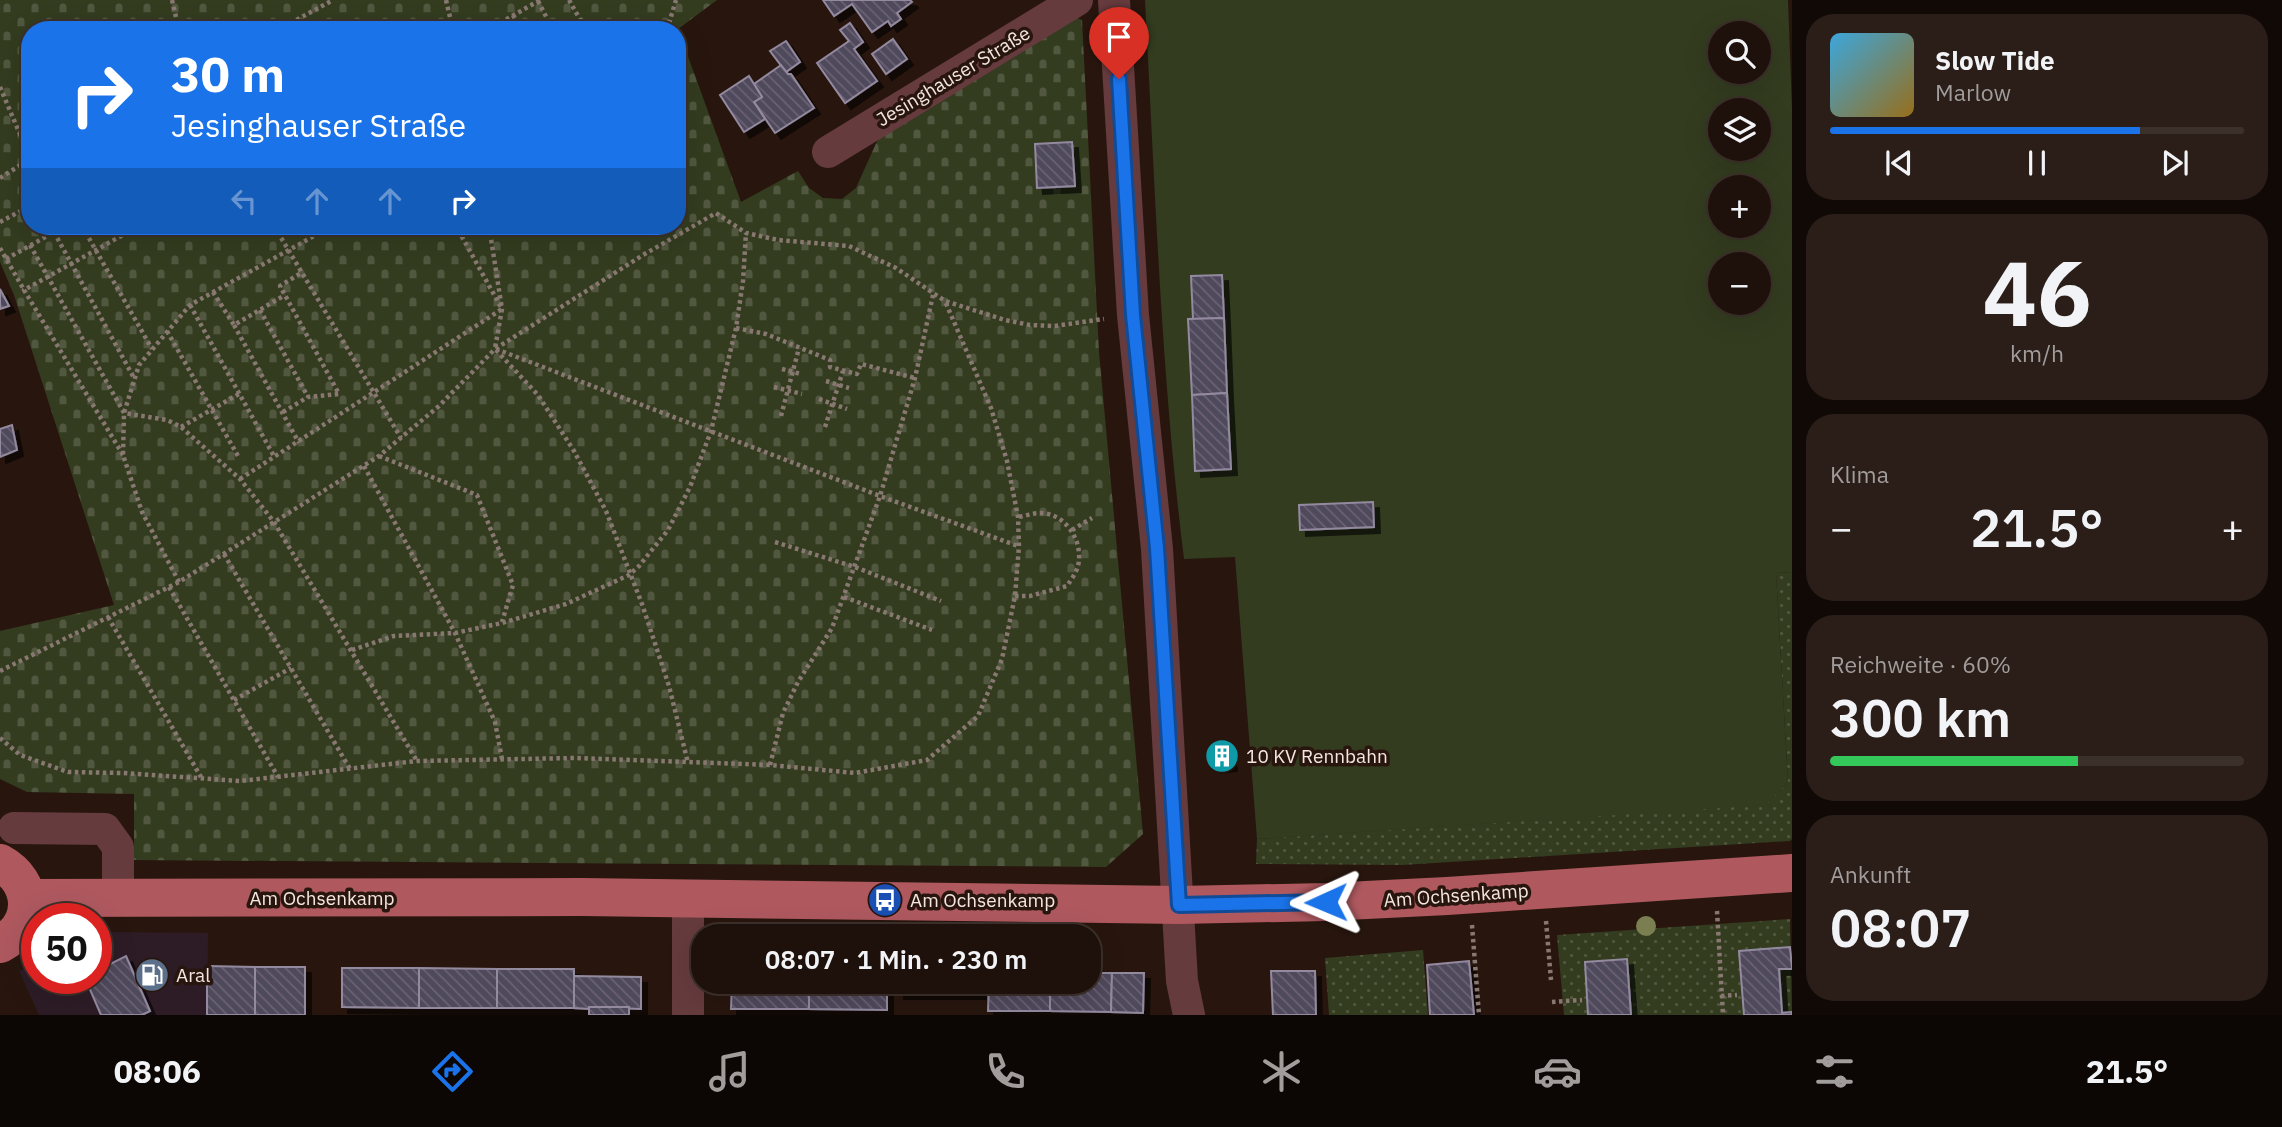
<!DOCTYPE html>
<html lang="de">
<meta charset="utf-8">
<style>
body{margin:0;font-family:"IBM Plex Sans",sans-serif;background:#2b1e18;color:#f1f3f6;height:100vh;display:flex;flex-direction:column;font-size:26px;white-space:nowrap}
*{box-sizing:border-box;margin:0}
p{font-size:23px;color:#a19d9c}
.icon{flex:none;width:38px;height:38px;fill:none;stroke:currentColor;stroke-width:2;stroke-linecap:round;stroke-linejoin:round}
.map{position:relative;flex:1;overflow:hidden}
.drawer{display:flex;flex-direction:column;gap:14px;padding:14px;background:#100906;width:490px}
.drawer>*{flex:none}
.banner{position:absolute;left:21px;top:21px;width:665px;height:214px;border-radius:28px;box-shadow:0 7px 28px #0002,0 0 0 2px #3c302b;background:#1a73e8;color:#fff;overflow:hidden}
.buttons{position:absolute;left:1708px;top:21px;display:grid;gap:14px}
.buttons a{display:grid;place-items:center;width:63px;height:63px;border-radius:50%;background:#1e100a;box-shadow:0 7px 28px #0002,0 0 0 2px #3c302b;font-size:35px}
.speed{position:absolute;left:21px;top:903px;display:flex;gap:14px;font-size:35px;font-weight:700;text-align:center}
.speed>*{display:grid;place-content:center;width:91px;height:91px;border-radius:50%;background:#1e100a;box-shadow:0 7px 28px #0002,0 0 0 2px #3c302b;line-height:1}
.speed .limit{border:10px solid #d22;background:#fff;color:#111}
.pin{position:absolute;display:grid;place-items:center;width:60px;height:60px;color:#fff;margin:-72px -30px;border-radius:50% 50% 50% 0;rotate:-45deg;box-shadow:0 0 7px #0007}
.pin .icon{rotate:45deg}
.me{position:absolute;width:77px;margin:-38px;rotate:269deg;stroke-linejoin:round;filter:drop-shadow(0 0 5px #0008)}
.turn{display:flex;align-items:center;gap:24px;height:147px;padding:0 35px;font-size:32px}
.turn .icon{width:91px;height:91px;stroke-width:2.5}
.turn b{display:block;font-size:49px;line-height:60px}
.lanes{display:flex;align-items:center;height:66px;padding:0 35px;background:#0003;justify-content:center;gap:35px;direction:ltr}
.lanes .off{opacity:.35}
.big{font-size:52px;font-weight:600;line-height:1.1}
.drawer .widget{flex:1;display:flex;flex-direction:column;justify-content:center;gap:10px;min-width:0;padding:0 24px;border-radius:28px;background:#2b1e18}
.drawer .dial{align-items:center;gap:0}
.dial b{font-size:91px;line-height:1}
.song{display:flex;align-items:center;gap:21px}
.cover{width:84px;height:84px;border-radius:10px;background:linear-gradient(135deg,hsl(200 70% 55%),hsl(40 70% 35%))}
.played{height:7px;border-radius:4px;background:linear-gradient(90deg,#1a73e8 75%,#3c302b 75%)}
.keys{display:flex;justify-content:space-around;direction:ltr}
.heat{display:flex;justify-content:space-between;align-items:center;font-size:38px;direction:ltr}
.charge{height:10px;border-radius:5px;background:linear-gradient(90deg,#34c759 60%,#3c302b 0)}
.trip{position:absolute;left:691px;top:924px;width:410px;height:70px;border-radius:28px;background:#1e100a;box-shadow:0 7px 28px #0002,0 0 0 2px #3c302b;font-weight:600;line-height:70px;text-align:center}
.dock{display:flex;height:112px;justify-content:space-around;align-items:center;background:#0c0604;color:#a19d9c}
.dock .icon{width:49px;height:49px}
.dock .active{color:#1a73e8}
.dock b{font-size:32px;color:#f1f3f6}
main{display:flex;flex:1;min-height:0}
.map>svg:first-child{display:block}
.commercial{fill:#2d1c26}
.grass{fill:url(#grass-dots)}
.cemetery{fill:url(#cemetery-stones);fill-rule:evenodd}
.pitch{fill:#333c1f;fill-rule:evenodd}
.building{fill:url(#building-back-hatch);stroke:#938aa0;stroke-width:2;filter:url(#shadow)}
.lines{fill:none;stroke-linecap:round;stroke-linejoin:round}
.path{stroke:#887871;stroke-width:4.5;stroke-dasharray:3.5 3.5;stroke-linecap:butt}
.minor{stroke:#663b3e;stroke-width:32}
.major{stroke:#af595f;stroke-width:38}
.tree{fill:#7a7e51}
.route-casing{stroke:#114b97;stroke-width:18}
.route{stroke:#1a73e8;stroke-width:12}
.labels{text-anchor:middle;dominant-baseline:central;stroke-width:7;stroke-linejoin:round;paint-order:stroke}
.street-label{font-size:19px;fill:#f3e5e0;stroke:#28160e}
.poi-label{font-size:19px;fill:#f3e5e0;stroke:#28160e;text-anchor:start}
</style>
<main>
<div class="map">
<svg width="1792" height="1015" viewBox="0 0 1792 1015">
<defs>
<pattern id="grass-dots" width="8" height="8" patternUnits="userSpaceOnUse" patternTransform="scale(1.75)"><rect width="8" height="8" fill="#333c1f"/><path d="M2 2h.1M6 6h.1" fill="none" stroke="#51583f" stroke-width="1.8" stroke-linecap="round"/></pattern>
<pattern id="cemetery-stones" width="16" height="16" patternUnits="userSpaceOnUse" patternTransform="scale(1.75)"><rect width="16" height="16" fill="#333c1f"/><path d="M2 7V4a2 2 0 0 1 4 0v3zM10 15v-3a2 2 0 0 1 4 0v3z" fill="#51583f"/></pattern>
<pattern id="building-back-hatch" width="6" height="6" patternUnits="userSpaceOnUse" patternTransform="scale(1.75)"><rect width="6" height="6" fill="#50485c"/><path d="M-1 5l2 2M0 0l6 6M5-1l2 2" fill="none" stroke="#6a6273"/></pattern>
<filter id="shadow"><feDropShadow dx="6" dy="6" stdDeviation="0" flood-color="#0009"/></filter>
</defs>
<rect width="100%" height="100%" fill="#28160e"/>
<!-- commercial -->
<polygon class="commercial" points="106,932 208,933 207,1015 39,1015 19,971 37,963 37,978 96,978 96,937"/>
<!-- grass -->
<g class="grass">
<polygon points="1792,572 1792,839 1790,841 1402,865 1256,864 1257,839 1766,804 1788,782 1776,573"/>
<polygon points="1790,919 1792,1015 1564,1015 1557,935"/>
<polygon points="1423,950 1428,1015 1329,1015 1325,958"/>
</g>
<!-- cemetery -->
<path class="cemetery" d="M0 0H717L678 29 741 202 798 171 809 188 823 198 842 199 856 188 878 139 1075 17 1082 20 1099 352 1143 834 1106 867 134 860V794L27 792 0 779V631L114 605 14 295 0 262ZM30 30H677V226H30Z"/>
<!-- pitch -->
<path class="pitch" d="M1145 0H1788L1792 108V572L1776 573 1788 782 1766 805 1257 839 1235 557 1184 559C1161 374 1155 187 1145 0ZM1720 33H1759V72H1720ZM1720 110H1759V149H1720ZM1720 187H1759V226H1720ZM1720 264H1759V303H1720Z"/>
<!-- building -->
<g class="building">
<polygon points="823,0 910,0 912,2 897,13 901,19 891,26 888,21 872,32 852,4 834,16"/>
<polygon points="850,23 863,42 854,49 877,81 845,103 817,63 849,41 840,30"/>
<polygon points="893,39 907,59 886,74 872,54"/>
<polygon points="786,41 800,62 786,72 770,51"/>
<polygon points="781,65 788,74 791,74 814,108 775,133 754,102 762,97 754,84"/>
<polygon points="749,76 762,97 754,102 765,119 744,132 720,95"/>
<polygon points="1072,142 1075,186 1037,188 1035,144"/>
<polygon points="1222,275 1224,318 1193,319 1191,276"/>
<polygon points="0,289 9,306 0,309"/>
<polygon points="1224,318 1227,393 1192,395 1188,319"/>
<polygon points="1227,393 1231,469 1195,471 1192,395"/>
<polygon points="12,425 17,450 0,457 0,429"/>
<polygon points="1373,502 1374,527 1300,530 1299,505"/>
<polygon points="1229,745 1231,765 1215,767 1213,747"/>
<polygon points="1790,947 1792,969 1779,969 1782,1013 1792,1012 1792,1015 1744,1015 1739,951"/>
<polygon points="126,956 150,1011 142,1015 101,1015 85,978 96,978 96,971"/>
<polygon points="1627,959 1631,1015 1588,1015 1585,962"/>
<polygon points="1469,961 1474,1015 1430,1015 1427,965"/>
<polygon points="207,966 255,967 255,1015 207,1015"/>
<rect x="255" y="967" width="50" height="48"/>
<polygon points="342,968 419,968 419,1008 342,1007"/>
<polygon points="419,968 497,969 497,1008 419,1008"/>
<rect x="497" y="969" width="77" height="39"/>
<polygon points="1271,971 1315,971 1316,1015 1273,1015"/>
<polygon points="1088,973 1112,973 1111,1012 1050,1011 1050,982 1088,982"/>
<polygon points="1112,973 1144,973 1143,1013 1111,1012"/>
<polygon points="574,976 641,977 641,1009 589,1007 589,1009 574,1008"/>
<polygon points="732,982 809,982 809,1009 731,1009"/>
<polygon points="809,982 887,982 887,1010 809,1009"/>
<rect x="898" y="982" width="12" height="11"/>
<rect x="910" y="982" width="12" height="11"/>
<rect x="922" y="982" width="13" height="11"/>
<rect x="935" y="982" width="12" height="11"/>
<rect x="947" y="982" width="12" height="11"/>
<rect x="959" y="982" width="12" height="11"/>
<rect x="971" y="982" width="13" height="11"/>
<polygon points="989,982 1050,982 1050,1011 988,1011"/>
<rect x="589" y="1007" width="40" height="8"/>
</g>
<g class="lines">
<!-- path -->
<g class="path">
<polyline points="172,0 179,30"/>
<polyline points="446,0 453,30"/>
<polyline points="569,0 586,30"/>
<polyline points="538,1 553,30"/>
<polyline points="513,15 521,30"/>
<polyline points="278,30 333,0"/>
<polyline points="488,30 540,0"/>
<polyline points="667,30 676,0"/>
<polyline points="0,87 30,158"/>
<polyline points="0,178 30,159"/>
<polyline points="0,222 30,206"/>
<polyline points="82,226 152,349"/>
<polyline points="274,226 401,438"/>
<polyline points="489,226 502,309 495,348"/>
<polyline points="54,232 134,378"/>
<polyline points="30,245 124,413 167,420 181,427 240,479 274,522 417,761"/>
<polyline points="0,248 24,290"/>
<polyline points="6,259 65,226"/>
<polyline points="213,292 234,325 285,295"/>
<polyline points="190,305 275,458"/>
<polyline points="260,310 308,397"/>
<polyline points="234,325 299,443"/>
<polyline points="736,328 766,334 830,360 830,367 857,374 861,364 915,378"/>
<polyline points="167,331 238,456"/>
<polyline points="496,349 880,496 1018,546"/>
<polyline points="496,350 538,395 574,451 606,511 642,604 669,686 688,763"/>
<polyline points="782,369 801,374"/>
<polyline points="826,381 849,388"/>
<polyline points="774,387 802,394"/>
<polyline points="819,399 847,409"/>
<polyline points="283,412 308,397 339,394 280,286 301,273"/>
<polyline points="781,416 799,348"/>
<polyline points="181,427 239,394"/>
<polyline points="825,427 843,371"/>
<polyline points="123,455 24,290 139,226"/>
<polyline points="379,456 477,495 513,585 502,622"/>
<polyline points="364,466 455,633 495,722 502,759"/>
<polyline points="240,479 502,309 456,226"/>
<polyline points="1072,530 1092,518"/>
<polyline points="775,542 855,567 941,601"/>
<polyline points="224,554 350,769"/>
<polyline points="179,582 142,512 123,455 124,413 139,365 190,305 332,226"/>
<polyline points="169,587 278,777"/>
<path d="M1015 596H1030L1067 586C1071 580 1076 573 1078 566 1084 542 1066 513 1040 513 1033 513 1025 516 1018 517"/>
<polyline points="844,597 932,630"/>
<polyline points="108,617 201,777"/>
<polyline points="352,650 394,636 455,633 502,623 566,604 629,575 639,566 668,530 690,487 711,431 736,328 743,281 746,233"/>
<polyline points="0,671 179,582 379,456 439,406 495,349 643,255 716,213 746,233 778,240 849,246 896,268 945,301 1005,320 1030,325 1054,326 1104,319"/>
<polyline points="234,700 291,668"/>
<polyline points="0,738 20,755 68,772 123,773 240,781 417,761 575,758 770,765 855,773 927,760 978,716 1002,659 1015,596 1019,546 1018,517 1007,461 991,408 945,301"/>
<polyline points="770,765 783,713 798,682 832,628 880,496 915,378 933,295"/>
<polyline points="1717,911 1723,1015"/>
<polyline points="1546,921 1551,980"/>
<polyline points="1472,925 1479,1015"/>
<polyline points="1721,996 1737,995"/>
<polyline points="1552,1002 1582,1000"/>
</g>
<!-- minor -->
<g class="minor">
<polyline points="1114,0 1133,315 1157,549 1182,981 1189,1015"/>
<polyline points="828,152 1077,0"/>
<polyline points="14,828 105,829 118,847 118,899"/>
<polyline points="688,1015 688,899"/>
</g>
<!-- major -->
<g class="major">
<path d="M0 863C35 882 37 925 0 944"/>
<polyline points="27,898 582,897 1179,905 1326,902 1447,896 1792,873"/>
</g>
</g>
<!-- trees -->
<circle class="tree" cx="1646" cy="926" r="10"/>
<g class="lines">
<!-- route casing -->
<g class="route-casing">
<polyline id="route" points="1119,79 1133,315 1157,548 1179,905 1326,902"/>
</g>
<!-- route -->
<use href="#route" class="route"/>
</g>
<!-- icons -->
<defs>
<g id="building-disc" transform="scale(1.75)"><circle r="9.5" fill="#0f9aa8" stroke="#28160e"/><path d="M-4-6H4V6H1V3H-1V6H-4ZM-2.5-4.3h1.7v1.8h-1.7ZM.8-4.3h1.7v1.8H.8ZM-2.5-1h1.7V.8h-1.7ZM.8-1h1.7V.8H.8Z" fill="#fff"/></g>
<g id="bus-disc" transform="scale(1.75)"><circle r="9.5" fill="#1a4fb4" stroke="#28160e"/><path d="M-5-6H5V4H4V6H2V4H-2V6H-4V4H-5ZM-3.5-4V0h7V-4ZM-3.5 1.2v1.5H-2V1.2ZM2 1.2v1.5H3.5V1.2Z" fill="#fff"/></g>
<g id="fuel-disc" transform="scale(1.75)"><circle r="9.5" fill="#5c6f8a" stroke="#28160e"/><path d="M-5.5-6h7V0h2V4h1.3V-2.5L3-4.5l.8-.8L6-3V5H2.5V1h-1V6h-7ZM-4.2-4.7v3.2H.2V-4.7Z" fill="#fff"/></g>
</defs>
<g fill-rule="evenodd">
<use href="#building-disc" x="1222" y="756"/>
<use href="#bus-disc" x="885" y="900"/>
<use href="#fuel-disc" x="152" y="975"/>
</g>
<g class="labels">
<!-- street labels -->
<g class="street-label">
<text transform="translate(953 76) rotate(-31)">Jesinghauser Straße</text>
<text transform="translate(1456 895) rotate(-4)">Am Ochsenkamp</text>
<text x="322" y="898">Am Ochsenkamp</text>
</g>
<!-- poi labels -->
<g class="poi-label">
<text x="1246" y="756">10 KV Rennbahn</text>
<text x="910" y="900">Am Ochsenkamp</text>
<text x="176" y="975">Aral</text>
</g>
</g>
</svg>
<div class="buttons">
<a><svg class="icon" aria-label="search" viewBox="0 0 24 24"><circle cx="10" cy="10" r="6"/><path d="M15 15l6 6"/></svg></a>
<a><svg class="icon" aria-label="layers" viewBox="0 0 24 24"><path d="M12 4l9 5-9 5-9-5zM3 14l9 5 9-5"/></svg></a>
<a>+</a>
<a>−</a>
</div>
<div class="speed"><div class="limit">50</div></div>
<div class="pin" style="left:1119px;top:79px;background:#d93025"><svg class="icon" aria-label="arrive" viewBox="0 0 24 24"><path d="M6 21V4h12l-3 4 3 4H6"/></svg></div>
<svg class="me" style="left:1326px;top:902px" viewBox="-20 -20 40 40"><path d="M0-17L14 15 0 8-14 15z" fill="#1a73e8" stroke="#fff" stroke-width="4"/></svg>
<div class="trip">08:07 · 1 Min. · 230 m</div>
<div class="banner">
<div class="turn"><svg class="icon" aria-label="right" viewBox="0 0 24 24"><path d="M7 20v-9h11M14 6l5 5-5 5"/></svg><div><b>30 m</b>Jesinghauser Straße</div></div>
<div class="lanes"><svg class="icon off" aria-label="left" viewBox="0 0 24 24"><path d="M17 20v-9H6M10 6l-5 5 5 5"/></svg><svg class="icon off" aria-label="ahead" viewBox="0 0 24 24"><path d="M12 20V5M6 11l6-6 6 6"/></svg><svg class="icon off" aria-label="ahead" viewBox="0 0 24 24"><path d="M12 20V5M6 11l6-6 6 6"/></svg><svg class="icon" aria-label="right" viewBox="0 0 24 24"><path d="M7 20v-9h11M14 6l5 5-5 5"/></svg></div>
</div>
</div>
<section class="drawer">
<div class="widget">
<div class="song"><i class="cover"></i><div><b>Slow Tide</b><p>Marlow</p></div></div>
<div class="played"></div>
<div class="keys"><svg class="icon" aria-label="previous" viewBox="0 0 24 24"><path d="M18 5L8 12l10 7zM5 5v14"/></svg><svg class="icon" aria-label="pause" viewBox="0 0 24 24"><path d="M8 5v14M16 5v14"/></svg><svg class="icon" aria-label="next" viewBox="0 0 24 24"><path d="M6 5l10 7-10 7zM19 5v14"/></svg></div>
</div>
<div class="widget dial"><b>46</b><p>km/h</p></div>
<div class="widget"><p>Klima</p>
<div class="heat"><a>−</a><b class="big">21.5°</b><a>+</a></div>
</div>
<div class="widget"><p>Reichweite · 60%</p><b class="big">300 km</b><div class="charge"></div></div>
<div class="widget"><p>Ankunft</p><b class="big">08:07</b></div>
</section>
</main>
<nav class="dock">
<b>08:06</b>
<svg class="icon active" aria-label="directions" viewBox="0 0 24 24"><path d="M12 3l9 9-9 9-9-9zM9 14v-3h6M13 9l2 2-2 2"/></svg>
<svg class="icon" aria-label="music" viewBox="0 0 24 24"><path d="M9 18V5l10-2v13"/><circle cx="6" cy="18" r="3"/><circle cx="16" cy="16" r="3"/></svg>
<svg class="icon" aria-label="phone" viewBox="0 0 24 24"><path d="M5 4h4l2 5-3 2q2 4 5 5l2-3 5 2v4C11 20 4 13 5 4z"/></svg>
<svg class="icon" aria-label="climate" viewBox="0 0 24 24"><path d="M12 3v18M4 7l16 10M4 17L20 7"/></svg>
<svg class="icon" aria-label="car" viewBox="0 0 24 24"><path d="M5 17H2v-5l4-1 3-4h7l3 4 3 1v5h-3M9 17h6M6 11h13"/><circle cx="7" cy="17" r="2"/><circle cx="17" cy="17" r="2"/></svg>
<svg class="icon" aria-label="filters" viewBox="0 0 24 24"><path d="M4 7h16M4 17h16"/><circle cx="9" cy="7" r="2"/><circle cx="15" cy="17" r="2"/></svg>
<b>21.5°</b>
</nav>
